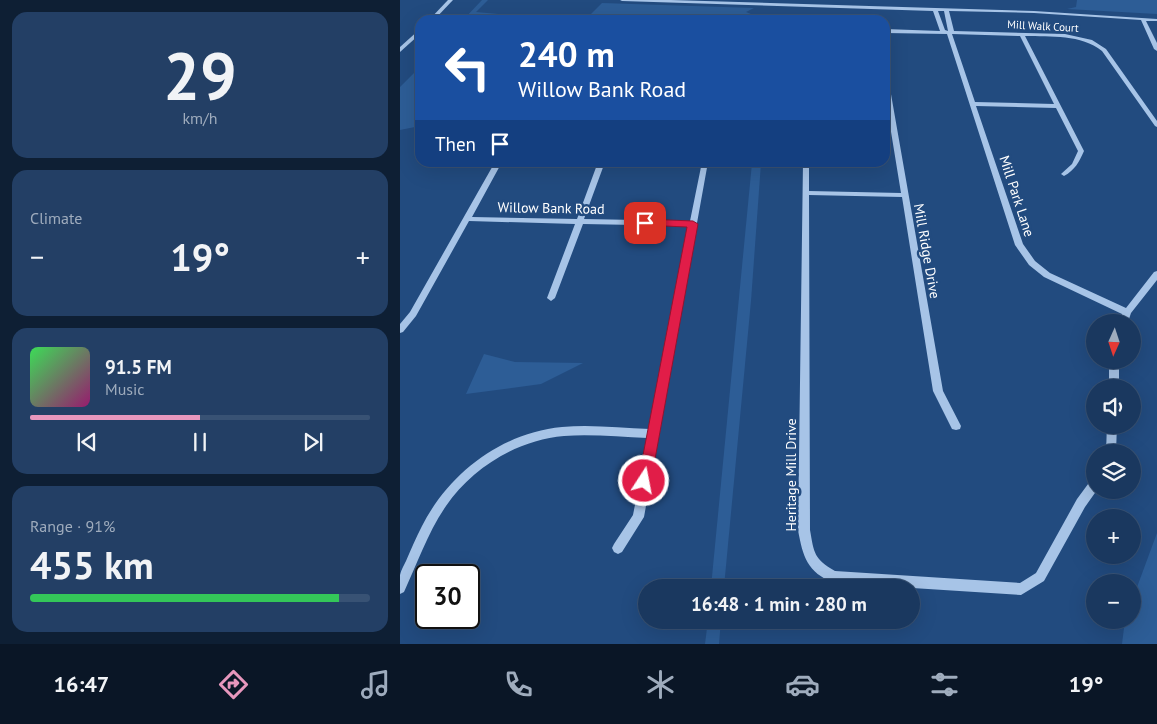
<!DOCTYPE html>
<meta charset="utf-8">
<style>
body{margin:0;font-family:"PT Sans",sans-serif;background:#233f65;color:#f1f3f6;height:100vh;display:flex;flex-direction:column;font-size:19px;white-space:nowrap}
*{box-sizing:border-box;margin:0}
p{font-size:16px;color:#9facbd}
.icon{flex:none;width:28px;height:28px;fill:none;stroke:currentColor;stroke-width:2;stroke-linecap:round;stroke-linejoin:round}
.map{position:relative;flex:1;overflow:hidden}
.panel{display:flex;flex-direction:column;gap:12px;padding:12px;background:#0e1f34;width:400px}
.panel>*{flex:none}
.hud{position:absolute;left:15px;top:15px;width:475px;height:152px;border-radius:15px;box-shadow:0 5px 20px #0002,0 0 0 1px #385274;background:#1a4fa0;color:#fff;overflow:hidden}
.needle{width:32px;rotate:183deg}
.buttons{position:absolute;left:686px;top:314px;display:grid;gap:10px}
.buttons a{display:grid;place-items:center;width:55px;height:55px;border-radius:50%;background:#1a385f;box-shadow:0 5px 20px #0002,0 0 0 1px #385274;font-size:25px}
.speed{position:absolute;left:15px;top:564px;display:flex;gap:10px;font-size:25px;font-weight:700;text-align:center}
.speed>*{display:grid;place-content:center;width:65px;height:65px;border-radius:50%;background:#1a385f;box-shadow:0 5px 20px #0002,0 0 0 1px #385274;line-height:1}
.speed .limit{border:2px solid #111;border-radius:8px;background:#fff;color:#111}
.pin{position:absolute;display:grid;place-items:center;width:42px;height:42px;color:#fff;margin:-21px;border-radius:10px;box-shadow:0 2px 8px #0006}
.me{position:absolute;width:55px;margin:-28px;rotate:11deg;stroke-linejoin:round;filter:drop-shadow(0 0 4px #0008)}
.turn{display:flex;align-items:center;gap:18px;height:105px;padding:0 20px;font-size:22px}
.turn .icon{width:65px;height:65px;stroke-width:2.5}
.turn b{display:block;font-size:35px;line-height:42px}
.then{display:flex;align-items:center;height:48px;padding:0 20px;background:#0003;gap:10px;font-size:19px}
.big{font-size:38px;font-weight:700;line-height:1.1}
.panel .widget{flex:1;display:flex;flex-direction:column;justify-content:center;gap:8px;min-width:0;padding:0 18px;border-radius:15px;background:#233f65}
.panel .dial{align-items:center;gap:0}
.dial b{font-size:65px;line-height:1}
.song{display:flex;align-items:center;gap:15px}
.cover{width:60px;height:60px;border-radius:8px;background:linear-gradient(135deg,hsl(130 70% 55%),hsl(320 70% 35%))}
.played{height:5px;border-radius:2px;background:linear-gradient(90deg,#e797bd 50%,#385274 50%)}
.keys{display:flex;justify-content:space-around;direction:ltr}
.heat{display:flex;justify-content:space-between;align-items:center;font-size:28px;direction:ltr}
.charge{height:8px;border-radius:4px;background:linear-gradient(90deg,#34c759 91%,#385274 0)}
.trip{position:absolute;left:238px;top:579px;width:282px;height:50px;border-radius:25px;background:#1a385f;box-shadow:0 5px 20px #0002,0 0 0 1px #385274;font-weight:700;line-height:50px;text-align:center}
.tab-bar{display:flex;height:80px;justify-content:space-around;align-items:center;background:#0a1626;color:#9facbd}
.tab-bar .icon{width:35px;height:35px}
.tab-bar .current{color:#e797bd}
.tab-bar b{font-size:22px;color:#f1f3f6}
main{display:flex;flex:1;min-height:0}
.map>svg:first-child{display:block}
.green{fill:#2d5d96}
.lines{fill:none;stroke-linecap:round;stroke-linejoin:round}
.minor{fill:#a7c4e7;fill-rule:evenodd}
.route{fill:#e11d48;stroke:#92132f}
.labels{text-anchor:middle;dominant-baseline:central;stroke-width:5;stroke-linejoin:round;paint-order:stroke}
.far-street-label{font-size:11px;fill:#fff;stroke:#224b7f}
.street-label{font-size:14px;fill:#fff;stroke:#224b7f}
</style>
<main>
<section class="panel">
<div class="widget dial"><b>29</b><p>km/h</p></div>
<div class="widget"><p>Climate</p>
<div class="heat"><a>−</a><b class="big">19°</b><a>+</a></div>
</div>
<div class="widget">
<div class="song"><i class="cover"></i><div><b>91.5 FM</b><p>Music</p></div></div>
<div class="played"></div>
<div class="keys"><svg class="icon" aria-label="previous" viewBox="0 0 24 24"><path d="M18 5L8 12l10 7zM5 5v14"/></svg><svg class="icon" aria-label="pause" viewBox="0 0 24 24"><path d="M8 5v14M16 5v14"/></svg><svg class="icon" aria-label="next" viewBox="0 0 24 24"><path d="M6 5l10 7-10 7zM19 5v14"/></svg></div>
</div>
<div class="widget"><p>Range · 91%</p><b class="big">455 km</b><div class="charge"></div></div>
</section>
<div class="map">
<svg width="757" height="644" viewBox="0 0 757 644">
<rect width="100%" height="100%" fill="#224b7f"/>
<!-- green -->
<g class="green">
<polygon points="82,0 88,0 76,12 122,16 117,19 123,20 63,20"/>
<polygon points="677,0 757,0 757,14 667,9 676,7"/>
<polygon points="202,3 354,8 346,12 356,16 354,20 185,20"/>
<polygon points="20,64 20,126 0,130 0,87 14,73 14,70"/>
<polygon points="352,163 361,163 351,301 324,587 311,587"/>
<polygon points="84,354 115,362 183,363 141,384 66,394"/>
<polygon points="757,533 757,644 722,644 725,620 732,620 733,598"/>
<polygon points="308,620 321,620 319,644 305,644"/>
</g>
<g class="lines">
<!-- minor -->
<g class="minor">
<polygon points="48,0 53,0 34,20 29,20"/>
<path d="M220 0H271L634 11 757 19V21H746L757 43V51L754 49 741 20 634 13 549 11 554 31 665 34 692 40 706 49 757 121V127L755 126 702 51C681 34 651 37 625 36L684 151C679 162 675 170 664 176L661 174 672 164 678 151 656 108 576 106 623 244 635 261 650 273 726 308 754 272 757 271V280L731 313 728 322H720L722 314 644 277 629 265 615 245 547 34 485 33V29L540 31 533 11 222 1ZM538 11H544L548 31 545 30ZM552 34 620 36 654 104 575 102Z"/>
<polygon points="20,29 20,34 0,52 0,47"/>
<path d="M485 75 488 77 543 391 561 426 560 429 556 430 552 429 533 391 502 197 409 195 410 530C414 553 414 559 435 571L620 583 636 573 677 499 691 480 695 479V490H697L685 507 644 581 621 595 434 583C407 572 403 557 398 530L403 162H409V191L501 193 485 95Z"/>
<path d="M95 162H102L72 217 177 219 198 162H205L184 219 290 221 302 162H308L244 517 222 552 218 554 214 552 212 548 214 544 233 515 248 438C220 437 192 434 164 436 117 440 72 468 46 506 28 532 17 564 4 592L0 594C0 588 0 581 0 575 1 570 4 565 6 561 11 549 16 538 22 526 49 473 101 433 162 427 191 424 220 428 250 429L289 226 183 224 155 298 151 301 147 298 175 224 69 221 16 316 3 332 0 333V324L10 312Z"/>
<rect x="709" y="360" width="10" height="28"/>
<polygon points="707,425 717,425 716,452 706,452"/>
</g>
</g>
<!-- route -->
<polygon class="route" points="245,219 293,221 298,224 251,481 249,486 244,488 240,486 238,481 287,227 242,225 240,223"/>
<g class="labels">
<!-- far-street labels -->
<g class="far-street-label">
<text transform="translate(643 26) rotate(3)">Mill Walk Court</text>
</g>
<!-- street labels -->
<g class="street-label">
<text transform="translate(617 196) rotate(72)">Mill Park Lane</text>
<text transform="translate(151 208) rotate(1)">Willow Bank Road</text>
<text transform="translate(527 251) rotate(80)">Mill Ridge Drive</text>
<text transform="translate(391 475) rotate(-90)">Heritage Mill Drive</text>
</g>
</g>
</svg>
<div class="buttons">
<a><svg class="needle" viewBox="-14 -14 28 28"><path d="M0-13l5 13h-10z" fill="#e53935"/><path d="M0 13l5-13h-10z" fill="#9facbd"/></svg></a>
<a><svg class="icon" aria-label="sound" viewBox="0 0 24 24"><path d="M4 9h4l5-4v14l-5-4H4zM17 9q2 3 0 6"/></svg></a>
<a><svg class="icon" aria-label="layers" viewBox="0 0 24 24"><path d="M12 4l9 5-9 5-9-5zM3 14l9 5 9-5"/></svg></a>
<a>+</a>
<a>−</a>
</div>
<div class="speed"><div class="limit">30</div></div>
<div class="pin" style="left:245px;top:223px;background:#d93025"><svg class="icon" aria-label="arrive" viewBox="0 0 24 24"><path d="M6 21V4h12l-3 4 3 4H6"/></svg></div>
<svg class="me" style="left:244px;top:481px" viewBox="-20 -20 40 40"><circle r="17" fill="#e11d48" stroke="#fff" stroke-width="3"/><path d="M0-11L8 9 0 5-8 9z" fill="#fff"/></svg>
<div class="trip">16:48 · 1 min · 280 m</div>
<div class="hud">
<div class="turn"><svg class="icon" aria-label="left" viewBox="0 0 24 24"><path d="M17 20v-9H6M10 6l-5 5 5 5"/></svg><div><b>240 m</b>Willow Bank Road</div></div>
<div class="then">Then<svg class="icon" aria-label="arrive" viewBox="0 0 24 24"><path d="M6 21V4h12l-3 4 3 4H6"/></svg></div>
</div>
</div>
</main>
<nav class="tab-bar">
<b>16:47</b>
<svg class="icon current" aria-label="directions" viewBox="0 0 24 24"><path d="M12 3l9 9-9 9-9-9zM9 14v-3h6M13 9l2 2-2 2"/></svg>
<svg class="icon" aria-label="music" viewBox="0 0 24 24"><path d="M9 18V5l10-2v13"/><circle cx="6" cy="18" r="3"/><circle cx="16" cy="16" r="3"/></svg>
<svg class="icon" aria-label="phone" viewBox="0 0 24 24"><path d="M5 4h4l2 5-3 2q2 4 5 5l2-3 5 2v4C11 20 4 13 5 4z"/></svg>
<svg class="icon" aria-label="climate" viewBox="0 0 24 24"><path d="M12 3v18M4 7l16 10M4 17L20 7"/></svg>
<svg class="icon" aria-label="car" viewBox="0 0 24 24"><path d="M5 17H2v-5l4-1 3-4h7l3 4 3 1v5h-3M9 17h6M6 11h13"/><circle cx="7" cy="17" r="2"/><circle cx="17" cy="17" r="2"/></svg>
<svg class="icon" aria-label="filters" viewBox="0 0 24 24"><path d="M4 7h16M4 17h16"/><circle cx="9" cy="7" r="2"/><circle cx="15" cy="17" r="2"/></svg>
<b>19°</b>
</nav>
